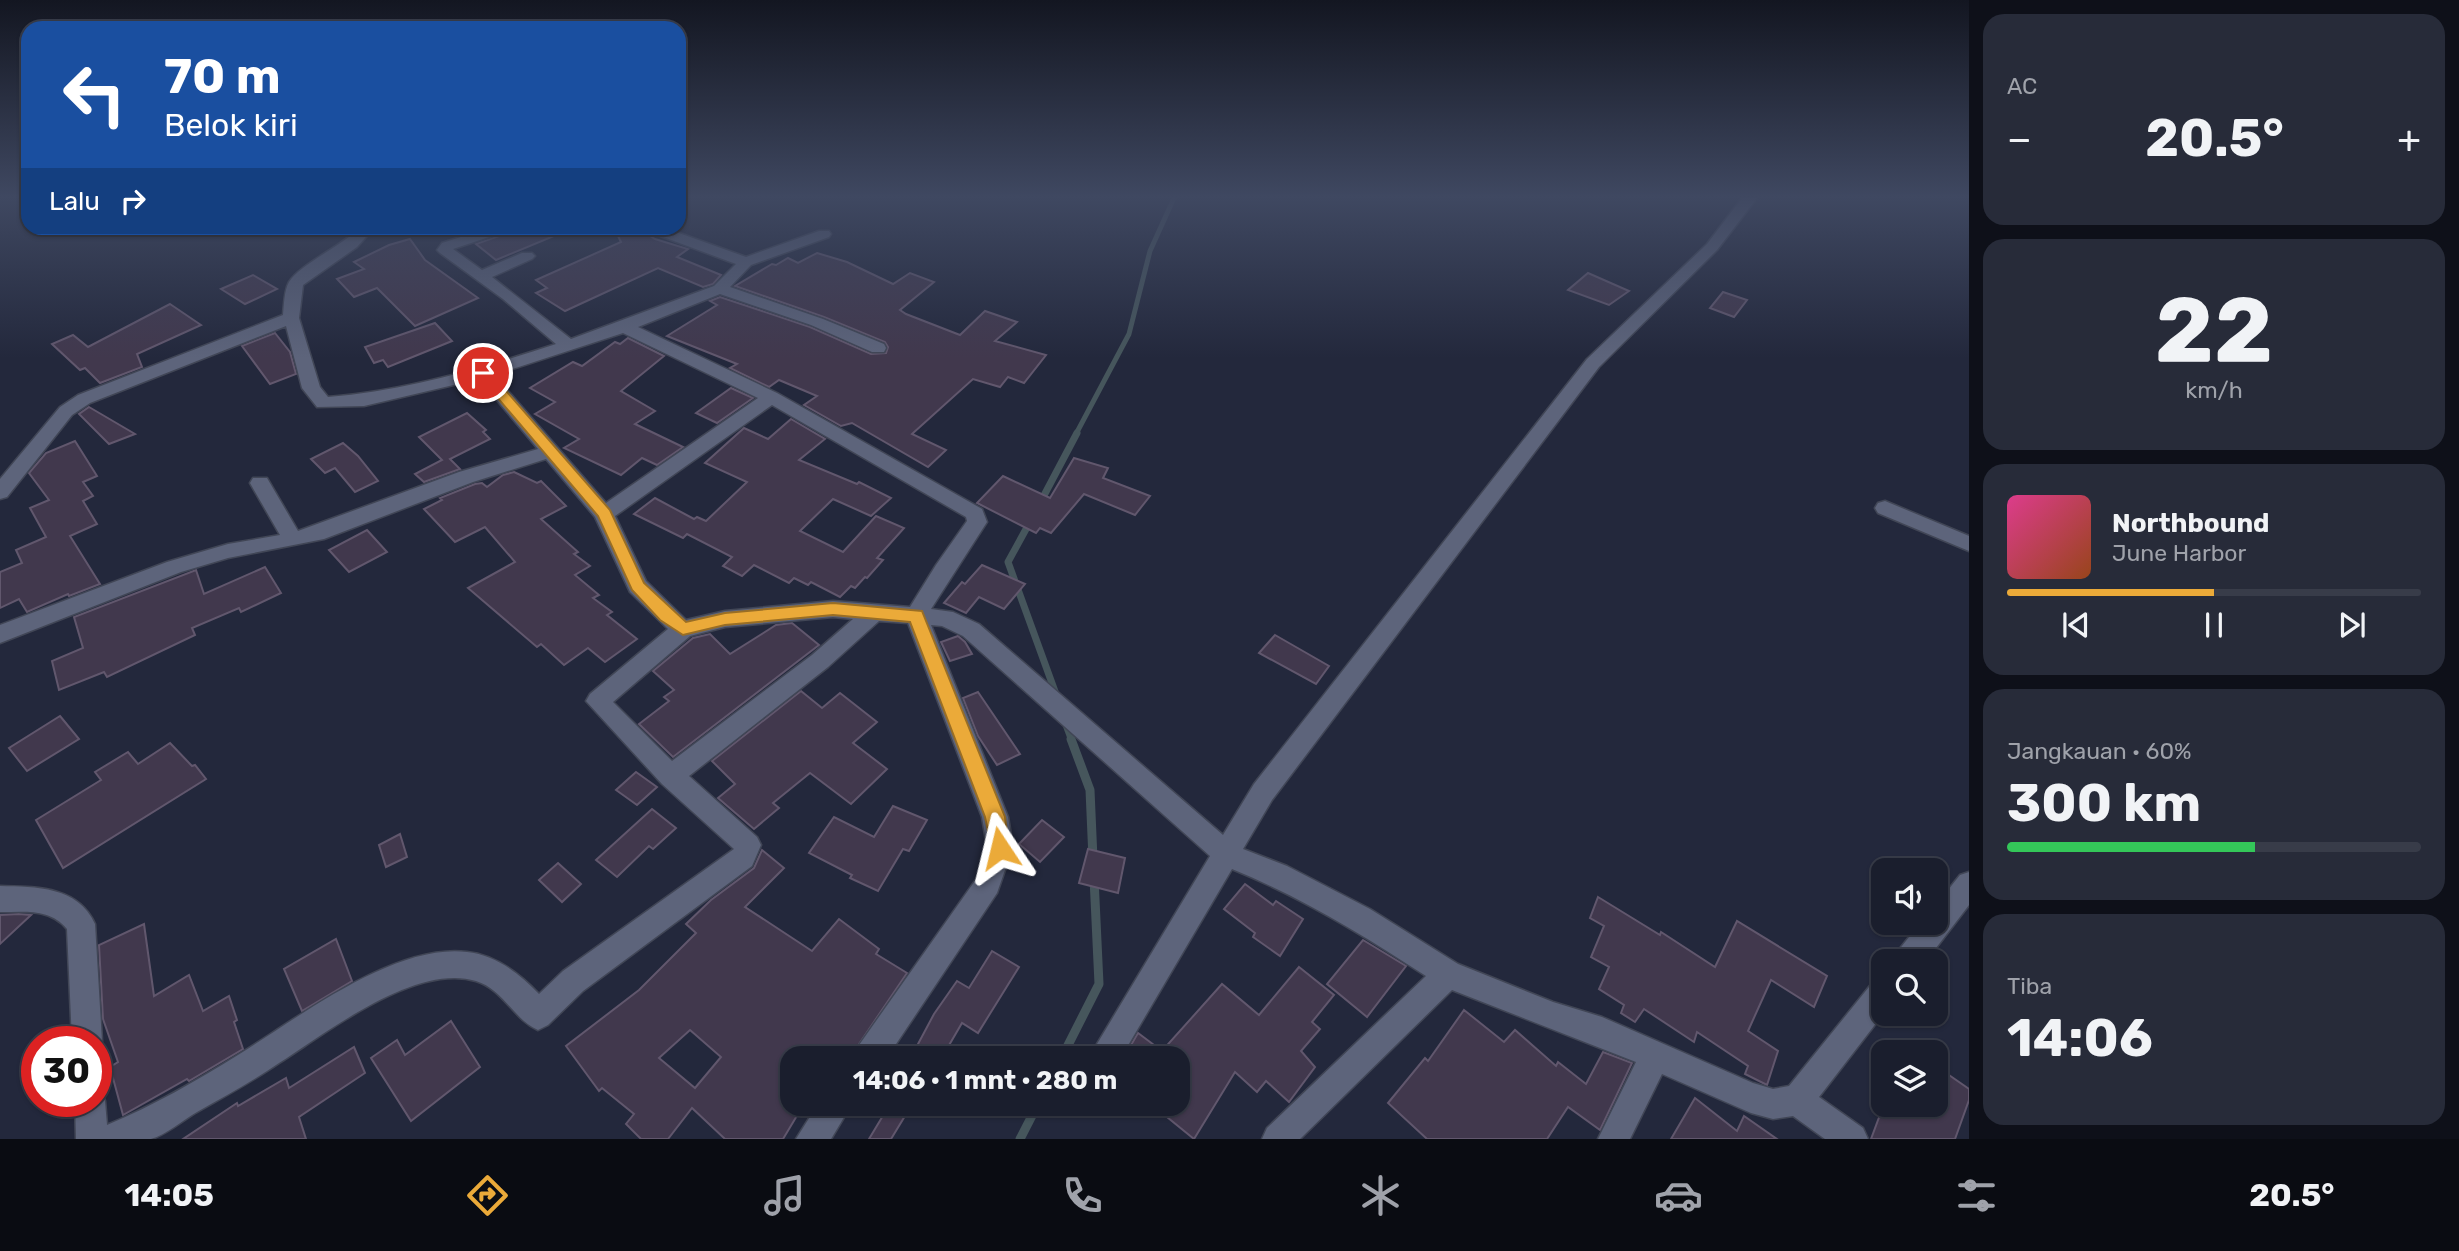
<!DOCTYPE html>
<html lang="id">
<meta charset="utf-8">
<style>
body{margin:0;font-family:Rubik,sans-serif;background:#272b39;color:#f1f3f6;height:100vh;display:flex;flex-direction:column;font-size:26px;white-space:nowrap}
*{box-sizing:border-box;margin:0}
p{font-size:23px;color:#9fa2aa}
.icon{flex:none;width:38px;height:38px;fill:none;stroke:currentColor;stroke-width:2;stroke-linecap:round;stroke-linejoin:round}
.map{position:relative;flex:1;overflow:hidden}
.sheet{display:flex;flex-direction:column;gap:14px;padding:14px;background:#0e1019;width:490px}
.sheet>*{flex:none}
.hud{position:absolute;left:21px;top:21px;width:665px;height:214px;border-radius:21px;box-shadow:0 2px 5px #0004,0 0 0 2px #383c49;background:#1a4fa0;color:#fff;overflow:hidden}
.tools{position:absolute;left:1871px;top:858px;display:grid;gap:14px}
.tools a{display:grid;place-items:center;width:77px;height:77px;border-radius:14px;background:#1a1e2d;box-shadow:0 2px 5px #0004,0 0 0 2px #383c49;font-size:35px}
.speed{position:absolute;left:21px;top:1026px;display:flex;gap:14px;font-size:35px;font-weight:700;text-align:center}
.speed>*{display:grid;place-content:center;width:91px;height:91px;border-radius:50%;background:#1a1e2d;box-shadow:0 2px 5px #0004,0 0 0 2px #383c49;line-height:1}
.speed .limit{border:10px solid #d22;background:#fff;color:#111}
.pin{position:absolute;display:grid;place-items:center;width:60px;height:60px;color:#fff;margin:-30px;border:4px solid #fff;border-radius:50%;box-shadow:0 2px 7px #0007}
.me{position:absolute;width:77px;margin:-38px;rotate:350deg;stroke-linejoin:round;filter:drop-shadow(0 0 5px #0008)}
.turn{display:flex;align-items:center;gap:24px;height:147px;padding:0 28px;font-size:32px}
.turn .icon{width:91px;height:91px;stroke-width:2.5}
.turn b{display:block;font-size:49px;line-height:60px}
.then{display:flex;align-items:center;height:66px;padding:0 28px;background:#0003;gap:14px;font-size:26px}
.big{font-size:52px;font-weight:700;line-height:1.1}
.sheet .tile{flex:1;display:flex;flex-direction:column;justify-content:center;gap:10px;min-width:0;padding:0 24px;border-radius:21px;background:#272b39}
.sheet .dial{align-items:center;gap:0}
.dial b{font-size:91px;line-height:1}
.song{display:flex;align-items:center;gap:21px}
.cover{width:84px;height:84px;border-radius:10px;background:linear-gradient(135deg,hsl(330 70% 55%),hsl(20 70% 35%))}
.played{height:7px;border-radius:4px;background:linear-gradient(90deg,#ebaa39 50%,#383c49 50%)}
.keys{display:flex;justify-content:space-around;direction:ltr}
.heat{display:flex;justify-content:space-between;align-items:center;font-size:38px;direction:ltr}
.charge{height:10px;border-radius:5px;background:linear-gradient(90deg,#34c759 60%,#383c49 0)}
.trip{position:absolute;left:780px;top:1046px;width:410px;height:70px;border-radius:21px;background:#1a1e2d;box-shadow:0 2px 5px #0004,0 0 0 2px #383c49;font-weight:700;line-height:70px;text-align:center}
.dock{display:flex;height:112px;justify-content:space-around;align-items:center;background:#0a0c12;color:#9fa2aa}
.dock .icon{width:49px;height:49px}
.dock .selected{color:#ebaa39}
.dock b{font-size:32px;color:#f1f3f6}
main{display:flex;flex:1;min-height:0}
.map>svg:first-child{display:block}
.lines{fill:none;stroke-linecap:round;stroke-linejoin:round}
.stream-far2{stroke:#46565c;stroke-width:5}
.stream-far1{stroke:#46565c;stroke-width:7}
.stream{stroke:#46565c;stroke-width:9}
.building{fill:#41384d;stroke:#61576d;stroke-width:2;fill-rule:evenodd}
.street-casing{stroke:#414656;stroke-width:3}
.street{fill:#5d647b;fill-rule:evenodd}
.route{fill:#ebaa39;stroke:#996e25;stroke-width:2}
</style>
<main>
<div class="map">
<svg width="1969" height="1139" viewBox="0 0 1969 1139">
<rect width="100%" height="100%" fill="#23283c"/>
<g class="lines">
<!-- stream-far2 -->
<polyline class="stream-far2" points="1076,434 1129,334 1150,251 1174,198"/>
<!-- stream-far1 -->
<g class="stream-far1">
<polyline points="1040,503 1077,433"/>
<polyline points="1031,520 1008,562 1057,697"/>
<polyline points="1065,722 1072,741"/>
</g>
<!-- stream -->
<g class="stream">
<polyline points="1071,739 1090,790 1093,859"/>
<polyline points="1061,1059 1099,984 1094,878"/>
<polyline points="1020,1139 1038,1104"/>
</g>
</g>
<!-- building -->
<g class="building">
<polygon points="512,228 573,228 496,260 476,244 508,233"/>
<polygon points="638,228 655,239 688,249 677,257 721,275 713,284 703,287 658,268 565,311 536,293 547,288 536,280 621,242 618,236"/>
<polygon points="410,239 425,260 478,298 415,326 377,288 354,297 337,279 364,269 354,262 389,245"/>
<polygon points="817,253 847,262 893,284 910,273 934,282 900,310 906,314 960,335 985,311 1017,322 995,341 1046,355 1024,383 1008,377 1000,387 973,379 912,434 946,450 928,467 852,423 841,426 804,405 817,396 779,380 769,387 730,368 737,364 667,336 717,305 710,301 720,297 810,327 871,354 886,353 888,347 885,342 824,317 735,286 772,264 776,265 788,258 798,263"/>
<polygon points="1588,273 1629,291 1609,305 1568,290"/>
<polygon points="253,275 277,289 245,304 221,289"/>
<polygon points="1723,292 1747,300 1734,317 1710,308"/>
<polygon points="170,304 201,325 137,354 142,367 100,383 85,368 80,370 52,344 73,335 88,347"/>
<polygon points="435,323 452,341 388,367 383,360 374,363 365,347"/>
<polygon points="275,333 290,352 296,374 270,384 242,346"/>
<polygon points="628,338 664,356 621,391 655,411 635,424 683,447 657,465 642,458 621,475 564,448 579,439 535,414 555,402 530,388 573,362 582,366 615,342 620,344"/>
<polygon points="731,388 753,398 717,423 696,413"/>
<polygon points="89,407 135,434 109,444 79,414"/>
<polygon points="467,413 486,430 483,432 490,439 450,459 460,469 424,482 415,474 442,460 419,437"/>
<polygon points="791,419 825,439 799,460 857,484 859,482 891,498 871,516 833,499 800,531 843,552 876,516 904,528 877,558 883,560 867,578 865,577 855,588 851,586 840,597 811,582 808,585 794,578 789,583 754,565 742,576 723,566 732,557 687,534 683,538 634,514 655,498 694,519 697,517 706,521 747,482 705,463 744,428 768,439"/>
<polygon points="75,441 97,476 83,482 93,496 83,501 97,524 70,536 100,584 69,596 68,594 27,612 19,599 0,608 0,572 22,563 16,550 46,537 30,508 49,500 29,473 46,453"/>
<polygon points="343,443 358,456 378,481 355,492 335,468 325,473 311,459"/>
<polygon points="1074,458 1108,468 1103,478 1150,496 1135,515 1084,494 1051,533 1040,528 1036,533 977,503 1003,476 1050,498"/>
<polygon points="514,472 537,483 541,481 566,506 541,519 578,552 574,554 590,566 575,575 599,595 593,598 612,612 607,615 637,639 605,662 588,648 564,665 541,644 537,647 468,588 515,562 485,527 455,542 424,509 442,500 440,498 475,484 482,483 487,487 503,475"/>
<polygon points="367,530 387,552 349,572 329,550"/>
<polygon points="982,565 1025,584 1004,609 979,597 966,613 944,603 962,582 965,584"/>
<polygon points="265,567 281,593 241,612 239,608 192,628 195,635 107,677 104,672 59,690 52,661 83,648 74,617 196,570 204,594"/>
<polygon points="792,623 819,645 673,757 639,724 669,701 664,697 674,690 653,671 693,638 710,634 730,654 776,625"/>
<polygon points="1275,635 1329,666 1316,684 1259,653"/>
<polygon points="958,636 965,642 972,654 950,661 941,642"/>
<polygon points="801,691 822,708 840,693 877,722 853,743 887,769 851,804 810,773 773,803 779,808 754,829 718,798 735,784 712,761"/>
<polygon points="978,692 1020,754 997,765 978,736 963,698"/>
<polygon points="60,716 79,739 27,771 9,748"/>
<polygon points="170,743 192,766 195,765 206,779 63,868 36,820 101,780 95,772 128,752 138,764"/>
<polygon points="636,772 657,787 637,805 616,790"/>
<polygon points="893,806 927,820 909,851 903,849 878,891 850,878 852,875 809,853 834,817 874,837"/>
<polygon points="652,809 676,828 653,849 649,846 617,877 596,860"/>
<polygon points="1042,820 1064,837 1040,862 1019,844"/>
<polygon points="400,834 407,857 386,867 379,845"/>
<polygon points="1088,849 1125,858 1118,893 1079,883"/>
<path d="M762 850 784 868 745 907 812 951 839 919 879 949 876 954 907 973 853 1053 848 1049 841 1059H793V1104H804L783 1139H725L692 1108 668 1139H641L626 1124 634 1114 602 1088 599 1091 566 1046 639 990 696 933 686 924 711 900 754 868ZM690 1030 721 1057 695 1088 659 1058Z"/>
<polygon points="558,863 581,884 562,902 539,880"/>
<polygon points="1245,884 1273,905 1276,901 1303,919 1280,956 1253,937 1255,933 1224,909"/>
<polygon points="1598,897 1660,935 1661,932 1715,967 1737,921 1827,976 1814,1007 1771,980 1748,1031 1778,1051 1767,1085 1745,1074 1748,1066 1697,1032 1694,1042 1644,1009 1635,1022 1621,1013 1624,1005 1599,989 1609,967 1591,957 1604,926 1590,918"/>
<polygon points="0,915 19,914 31,915 0,944"/>
<polygon points="144,924 154,996 189,975 203,1011 229,996 237,1020 234,1022 243,1049 189,1081 187,1079 123,1115 110,1067 118,1062 103,1019 99,945"/>
<polygon points="336,939 352,981 302,1011 284,969"/>
<polygon points="1363,940 1406,966 1367,1017 1327,984"/>
<polygon points="992,951 1019,967 978,1033 962,1023 941,1059 910,1059 934,1014 957,981 969,988"/>
<polygon points="1299,967 1334,995 1312,1022 1320,1029 1301,1051 1315,1067 1289,1102 1266,1081 1257,1092 1235,1072 1194,1139 1151,1104 1178,1104 1178,1059 1123,1059 1138,1033 1162,1051 1222,984 1259,1015"/>
<polygon points="1464,1010 1504,1042 1515,1030 1556,1066 1558,1062 1586,1084 1603,1052 1632,1063 1600,1130 1568,1107 1547,1139 1427,1139 1388,1103 1425,1058 1428,1061"/>
<polygon points="451,1021 480,1067 411,1121 371,1058 397,1040 405,1055"/>
<polygon points="354,1047 365,1073 299,1117 306,1139 183,1139 237,1103 238,1106 286,1078 289,1088"/>
<polygon points="1936,1066 1969,1089 1969,1100 1955,1139 1871,1139 1884,1104 1936,1104"/>
<polygon points="1695,1098 1737,1131 1744,1116 1777,1139 1671,1139"/>
<polygon points="890,1104 898,1104 908,1111 891,1139 869,1139"/>
</g>
<g class="lines">
<!-- street casing -->
<g class="street-casing">
<g id="street">
<path d="M1742 198H1757L1717 250 1599 367 1272 800 1243 849 1287 866 1370 909 1458 964 1553 1002 1602 1017 1753 1083 1773 1089 1789 1086 1873 982 1883 978 1884 1013 1819 1097 1863 1128 1868 1139H1825L1793 1116 1773 1119 1751 1113 1662 1074 1630 1139H1598L1636 1062 1452 990 1300 1139H1262L1267 1128 1426 976C1363 935 1301 897 1232 869L1120 1059H1088L1210 856 963 636 942 626 931 625 1008 817 1013 847 997 893 886 1059H853L857 1048 977 878 987 847 982 817 908 623 879 621 828 667 689 776 757 837 761 845 752 866 583 991 548 1025 538 1030C514 1020 503 989 476 981 415 963 328 1032 279 1063 253 1081 225 1096 197 1112 183 1120 166 1135 151 1139 131 1139 98 1139 76 1139L75 1101H96V1088L101 1090 105 1101 107 1125C153 1106 196 1081 238 1055 298 1018 394 943 467 952 496 955 520 974 539 994L563 971 734 849 662 784 586 701 590 694 668 629 630 592 595 517 546 459 473 482 324 539 228 558 181 572 0 643V625L167 562 228 544 280 535 250 483 253 478H267L298 531 459 472 538 449 479 379 364 406 317 407 302 388 286 326 90 403 72 415 7 497 0 499V479L60 407 78 395 283 315C284 305 284 291 289 282 299 265 342 246 359 228H374L357 247 303 285 299 318 320 387 328 397C406 391 482 368 556 344L503 299 440 253 437 250 442 243 489 228H509L507 231 453 249 482 270 522 253H532L535 256 532 259 492 277 571 339 714 286 736 264 647 231 645 228H665L746 257 819 231H829L831 234 829 237 751 265 730 287 823 319 884 344 886 348 884 352H872L811 325 720 294 638 327 777 393 982 509 987 522 931 609 953 612 979 624 1223 835 1254 784 1587 359 1707 244ZM623 333 758 398 606 503 494 375ZM772 405 966 517 967 521 936 565 910 607 833 601 725 611 686 620 646 581 615 516ZM833 617 853 619 812 655 672 761 613 702 690 636 725 627Z"/>
<polygon points="1885,501 1969,536 1969,551 1878,513 1875,508 1878,503"/>
<polygon points="1969,872 1969,905 1926,961 1894,961 1898,951 1921,922 1936,922 1936,905 1960,875"/>
<path d="M0 886C36 887 78 886 95 924L102 1041 97 1051 96 1041H72L67 929C50 908 25 912 0 912Z"/>
<polygon points="818,1104 852,1104 831,1139 796,1139"/>
</g>
</g>
<!-- street -->
<use href="#street" class="street"/>
</g>
<!-- sky -->
<linearGradient id="sky" x2="0" y2="1"><stop stop-color="#131621"/><stop offset="0.55" stop-color="#3f4861"/><stop offset="1" stop-color="#3f4861" stop-opacity="0"/></linearGradient>
<rect width="1969" height="358" fill="url(#sky)"/>
<!-- route -->
<polygon class="route" points="483,369 488,370 610,510 644,583 686,622 725,613 833,603 922,611 1005,817 1009,848 1007,854 1000,857 993,854 985,817 910,622 833,615 725,625 683,635 660,620 632,590 598,516 479,376 477,373"/>
</svg>
<div class="tools">
<a><svg class="icon" aria-label="sound" viewBox="0 0 24 24"><path d="M4 9h4l5-4v14l-5-4H4zM17 9q2 3 0 6"/></svg></a>
<a><svg class="icon" aria-label="search" viewBox="0 0 24 24"><circle cx="10" cy="10" r="6"/><path d="M15 15l6 6"/></svg></a>
<a><svg class="icon" aria-label="layers" viewBox="0 0 24 24"><path d="M12 4l9 5-9 5-9-5zM3 14l9 5 9-5"/></svg></a>
</div>
<div class="speed"><div class="limit">30</div></div>
<div class="pin" style="left:483px;top:373px;background:#d93025"><svg class="icon" aria-label="arrive" viewBox="0 0 24 24"><path d="M6 21V4h12l-3 4 3 4H6"/></svg></div>
<svg class="me" style="left:1000px;top:848px" viewBox="-20 -20 40 40"><path d="M0-17L14 15 0 8-14 15z" fill="#ebaa39" stroke="#fff" stroke-width="4"/></svg>
<div class="trip">14:06 · 1 mnt · 280 m</div>
<div class="hud">
<div class="turn"><svg class="icon" aria-label="left" viewBox="0 0 24 24"><path d="M17 20v-9H6M10 6l-5 5 5 5"/></svg><div><b>70 m</b>Belok kiri</div></div>
<div class="then">Lalu<svg class="icon" aria-label="right" viewBox="0 0 24 24"><path d="M7 20v-9h11M14 6l5 5-5 5"/></svg></div>
</div>
</div>
<section class="sheet">
<div class="tile"><p>AC</p>
<div class="heat"><a>−</a><b class="big">20.5°</b><a>+</a></div>
</div>
<div class="tile dial"><b>22</b><p>km/h</p></div>
<div class="tile">
<div class="song"><i class="cover"></i><div><b>Northbound</b><p>June Harbor</p></div></div>
<div class="played"></div>
<div class="keys"><svg class="icon" aria-label="previous" viewBox="0 0 24 24"><path d="M18 5L8 12l10 7zM5 5v14"/></svg><svg class="icon" aria-label="pause" viewBox="0 0 24 24"><path d="M8 5v14M16 5v14"/></svg><svg class="icon" aria-label="next" viewBox="0 0 24 24"><path d="M6 5l10 7-10 7zM19 5v14"/></svg></div>
</div>
<div class="tile"><p>Jangkauan · 60%</p><b class="big">300 km</b><div class="charge"></div></div>
<div class="tile"><p>Tiba</p><b class="big">14:06</b></div>
</section>
</main>
<nav class="dock">
<b>14:05</b>
<svg class="icon selected" aria-label="directions" viewBox="0 0 24 24"><path d="M12 3l9 9-9 9-9-9zM9 14v-3h6M13 9l2 2-2 2"/></svg>
<svg class="icon" aria-label="music" viewBox="0 0 24 24"><path d="M9 18V5l10-2v13"/><circle cx="6" cy="18" r="3"/><circle cx="16" cy="16" r="3"/></svg>
<svg class="icon" aria-label="phone" viewBox="0 0 24 24"><path d="M5 4h4l2 5-3 2q2 4 5 5l2-3 5 2v4C11 20 4 13 5 4z"/></svg>
<svg class="icon" aria-label="climate" viewBox="0 0 24 24"><path d="M12 3v18M4 7l16 10M4 17L20 7"/></svg>
<svg class="icon" aria-label="car" viewBox="0 0 24 24"><path d="M5 17H2v-5l4-1 3-4h7l3 4 3 1v5h-3M9 17h6M6 11h13"/><circle cx="7" cy="17" r="2"/><circle cx="17" cy="17" r="2"/></svg>
<svg class="icon" aria-label="filters" viewBox="0 0 24 24"><path d="M4 7h16M4 17h16"/><circle cx="9" cy="7" r="2"/><circle cx="15" cy="17" r="2"/></svg>
<b>20.5°</b>
</nav>
